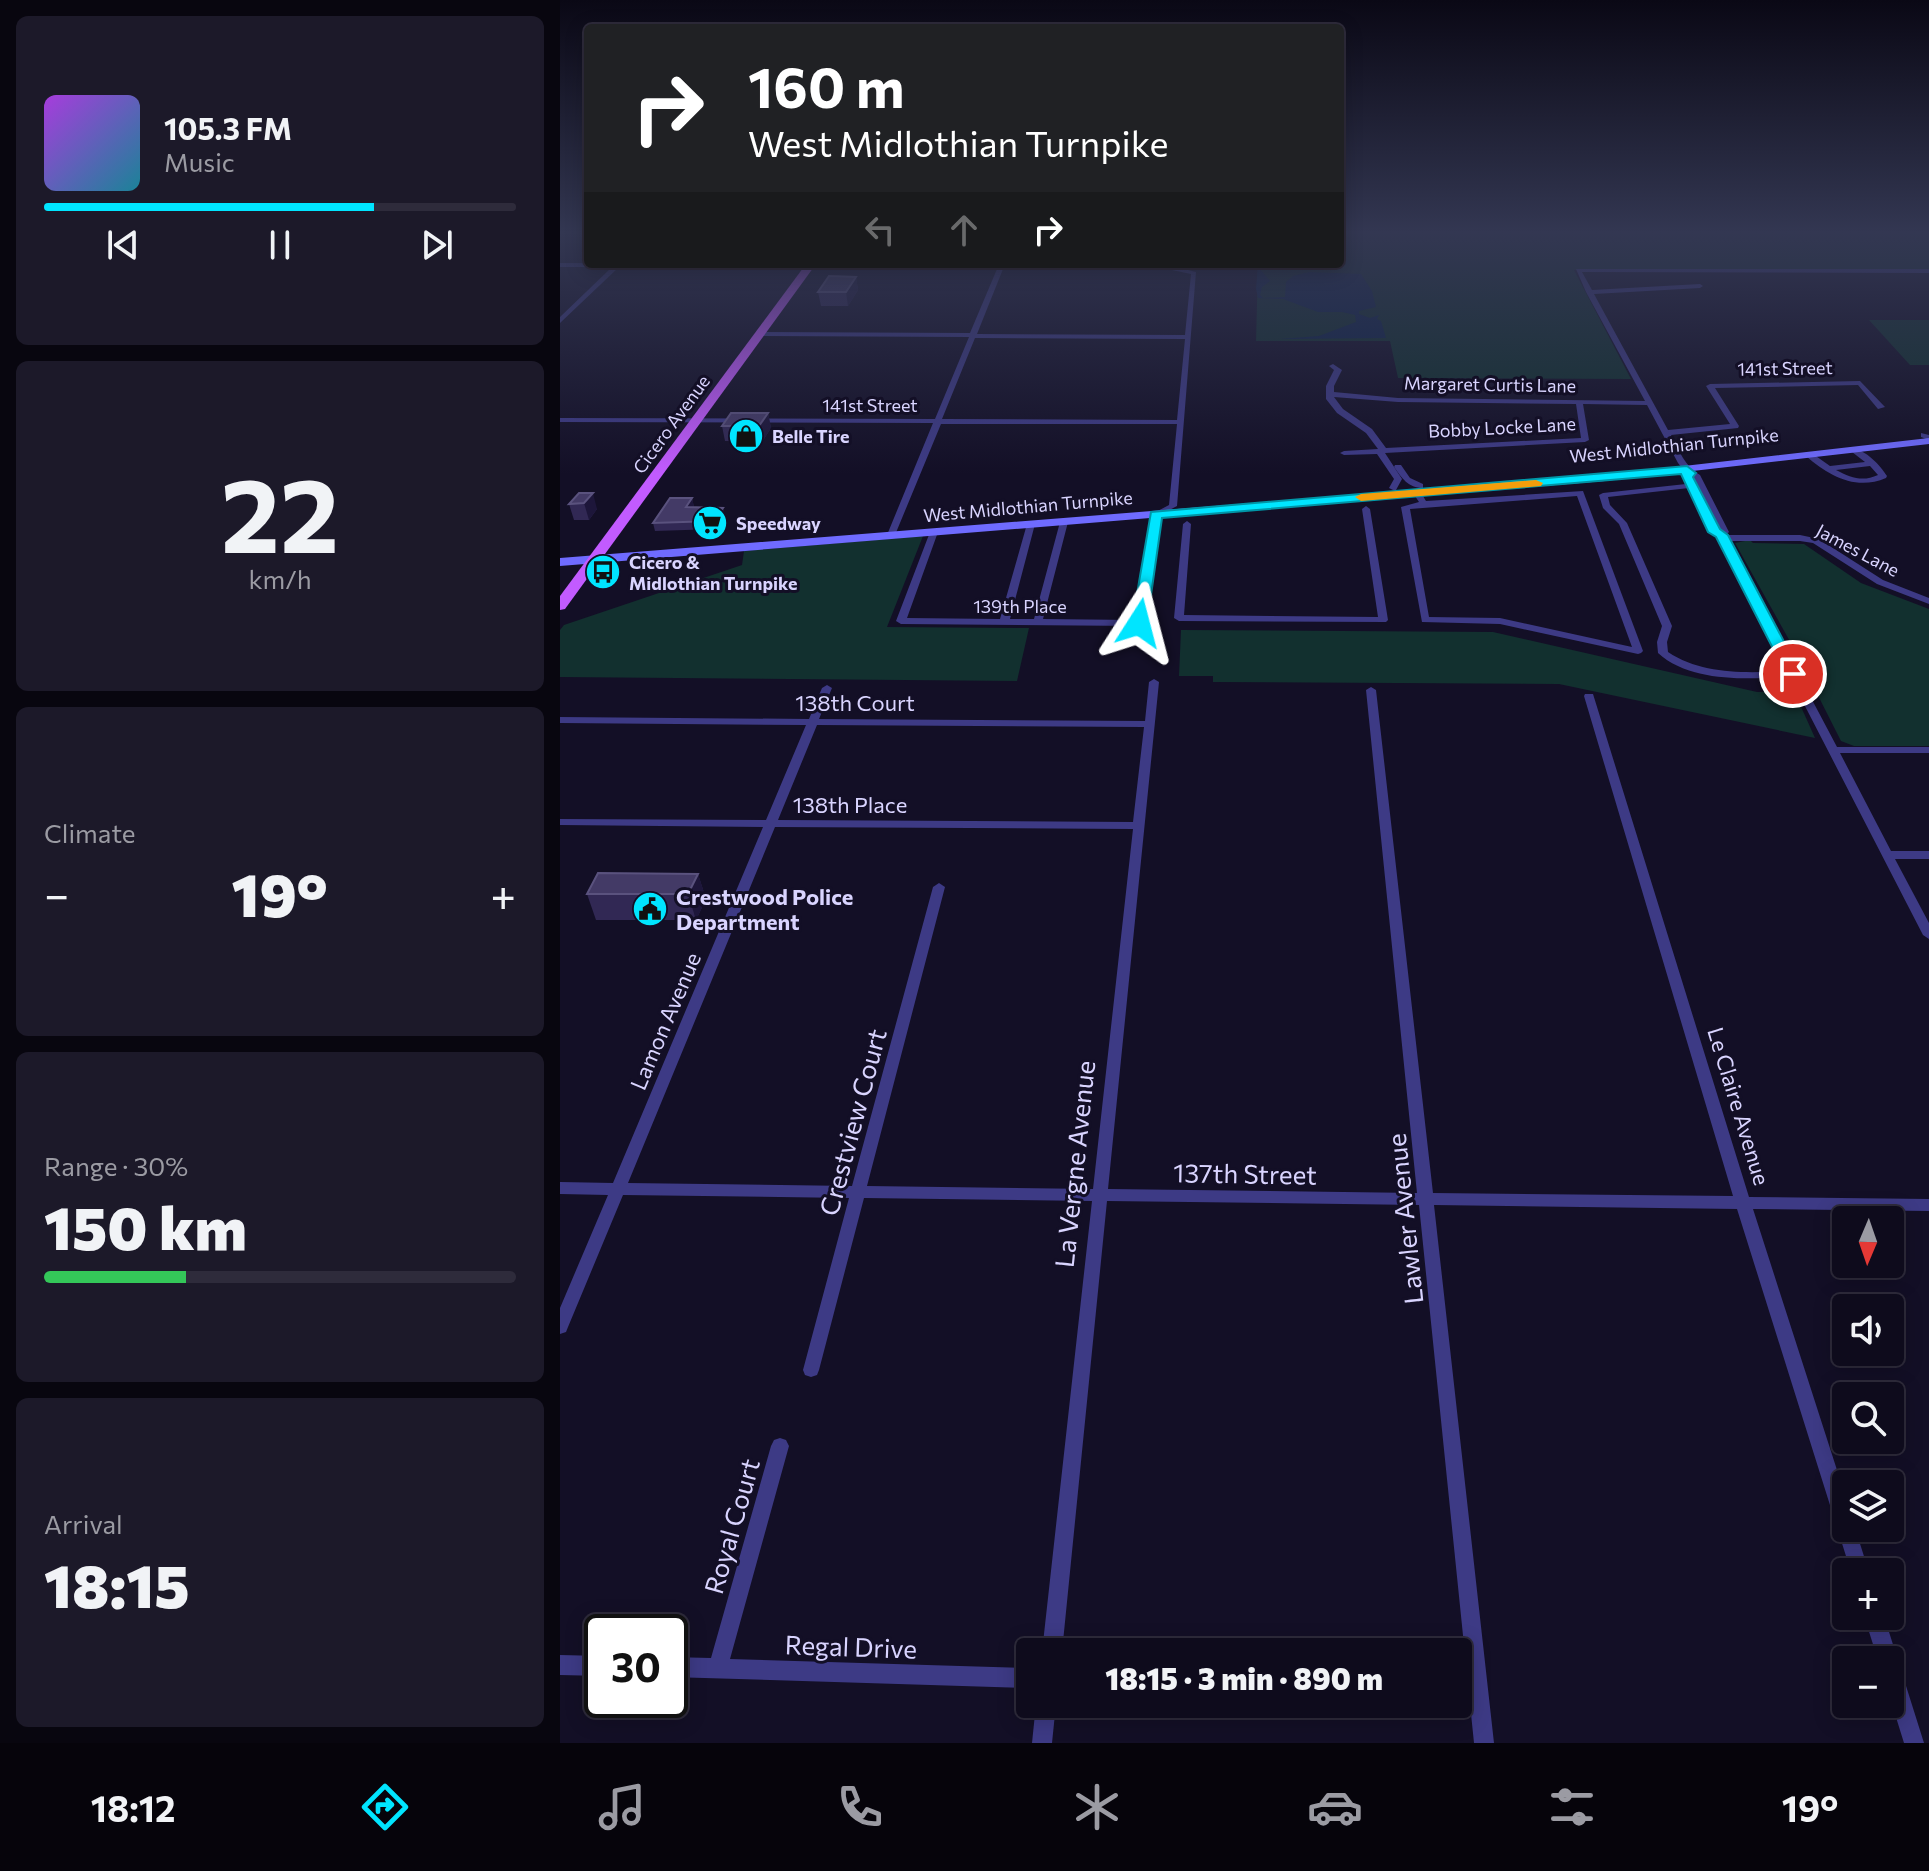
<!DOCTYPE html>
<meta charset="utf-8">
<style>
body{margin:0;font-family:Commissioner,sans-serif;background:#1c1929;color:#f1f3f6;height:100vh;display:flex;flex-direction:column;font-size:30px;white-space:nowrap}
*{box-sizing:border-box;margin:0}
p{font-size:26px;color:#9b9ba3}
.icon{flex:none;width:44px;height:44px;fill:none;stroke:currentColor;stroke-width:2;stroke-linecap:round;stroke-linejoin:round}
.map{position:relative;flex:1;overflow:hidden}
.panel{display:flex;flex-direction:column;gap:16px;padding:16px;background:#08060f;width:560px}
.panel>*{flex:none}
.banner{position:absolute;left:24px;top:24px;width:760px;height:244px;border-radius:8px;box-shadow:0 4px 20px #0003,0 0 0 2px #2e2b3b;background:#202124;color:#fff;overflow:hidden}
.needle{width:52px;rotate:182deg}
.buttons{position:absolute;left:1272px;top:1206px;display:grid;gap:16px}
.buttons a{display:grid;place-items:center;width:72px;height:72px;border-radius:8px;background:#0e0b1c;box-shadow:0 4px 20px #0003,0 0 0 2px #2e2b3b;font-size:40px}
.speed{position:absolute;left:24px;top:1614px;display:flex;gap:16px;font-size:40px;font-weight:700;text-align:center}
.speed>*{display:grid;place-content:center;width:104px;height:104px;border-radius:50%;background:#0e0b1c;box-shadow:0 4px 20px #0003,0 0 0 2px #2e2b3b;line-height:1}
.speed .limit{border:4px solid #111;border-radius:12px;background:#fff;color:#111}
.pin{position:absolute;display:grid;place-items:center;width:68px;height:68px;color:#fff;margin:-34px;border:4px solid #fff;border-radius:50%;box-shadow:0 2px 8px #0007}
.me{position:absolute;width:88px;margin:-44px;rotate:9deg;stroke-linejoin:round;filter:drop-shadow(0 0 6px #0008)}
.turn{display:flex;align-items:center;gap:28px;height:168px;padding:0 32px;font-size:36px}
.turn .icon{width:104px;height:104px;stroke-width:2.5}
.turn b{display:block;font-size:56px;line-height:68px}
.lanes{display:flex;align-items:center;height:76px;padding:0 32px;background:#0003;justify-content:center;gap:40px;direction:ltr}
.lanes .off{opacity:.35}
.big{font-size:60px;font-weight:800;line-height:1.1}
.panel .widget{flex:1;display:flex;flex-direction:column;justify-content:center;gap:12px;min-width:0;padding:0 28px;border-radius:12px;background:#1c1929}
.panel .dial{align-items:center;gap:0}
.dial b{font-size:104px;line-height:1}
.song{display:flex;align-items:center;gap:24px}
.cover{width:96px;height:96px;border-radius:12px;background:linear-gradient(135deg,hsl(280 70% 55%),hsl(190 70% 35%))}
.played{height:8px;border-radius:4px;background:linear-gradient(90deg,#00e5ff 70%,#2e2b3b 70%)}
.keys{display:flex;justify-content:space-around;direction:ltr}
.heat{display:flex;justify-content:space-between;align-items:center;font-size:44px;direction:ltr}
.charge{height:12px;border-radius:6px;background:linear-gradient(90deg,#34c759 30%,#2e2b3b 0)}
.trip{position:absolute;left:456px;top:1638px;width:456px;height:80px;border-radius:8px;background:#0e0b1c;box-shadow:0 4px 20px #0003,0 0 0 2px #2e2b3b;font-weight:800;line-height:80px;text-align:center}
.tab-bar{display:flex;height:128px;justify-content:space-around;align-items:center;background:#06040b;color:#9b9ba3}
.tab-bar .icon{width:56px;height:56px}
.tab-bar .selected{color:#00e5ff}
.tab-bar b{font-size:36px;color:#f1f3f6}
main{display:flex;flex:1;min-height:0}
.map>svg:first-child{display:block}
.green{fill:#12302f}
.water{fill:#0c2248}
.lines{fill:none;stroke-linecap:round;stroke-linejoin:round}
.minor{fill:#3d3a85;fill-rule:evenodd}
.secondary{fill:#6f6bff;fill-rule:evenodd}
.primary{fill:#c25bff;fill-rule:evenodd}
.wall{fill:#312854}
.shaded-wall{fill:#1d163a}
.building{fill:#433a66;stroke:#5a527e;stroke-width:2}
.route{fill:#00e5ff;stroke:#0095a6;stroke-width:2}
.slow{fill:#f59e0b}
.labels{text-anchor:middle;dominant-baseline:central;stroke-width:6;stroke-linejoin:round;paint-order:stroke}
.far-street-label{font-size:18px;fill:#d9d4ff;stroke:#130f26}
.far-poi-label{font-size:18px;font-weight:bold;fill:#d9d4ff;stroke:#130f26;text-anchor:start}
.street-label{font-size:22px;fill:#d9d4ff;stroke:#130f26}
.poi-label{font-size:22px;font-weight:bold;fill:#d9d4ff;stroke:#130f26;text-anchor:start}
.near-street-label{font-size:26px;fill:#d9d4ff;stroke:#130f26}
</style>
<main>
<section class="panel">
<div class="widget">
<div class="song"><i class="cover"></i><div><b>105.3 FM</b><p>Music</p></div></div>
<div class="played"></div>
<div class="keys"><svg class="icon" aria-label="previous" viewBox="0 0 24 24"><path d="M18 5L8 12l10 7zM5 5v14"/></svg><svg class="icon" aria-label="pause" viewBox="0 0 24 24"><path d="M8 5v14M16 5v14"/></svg><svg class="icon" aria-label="next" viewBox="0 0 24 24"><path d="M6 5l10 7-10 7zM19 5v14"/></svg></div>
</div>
<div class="widget dial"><b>22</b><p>km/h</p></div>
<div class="widget"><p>Climate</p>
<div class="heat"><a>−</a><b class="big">19°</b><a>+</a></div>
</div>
<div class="widget"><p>Range · 30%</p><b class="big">150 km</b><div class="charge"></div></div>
<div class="widget"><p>Arrival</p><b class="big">18:15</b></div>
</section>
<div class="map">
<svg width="1369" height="1743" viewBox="0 0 1369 1743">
<rect width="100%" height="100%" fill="#130f26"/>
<!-- green -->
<g class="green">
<polygon points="780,230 1369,230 1369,270 1014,270 1071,379 838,378 830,341 696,341 698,264 780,264"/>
<polygon points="1309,320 1369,320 1369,365 1350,365"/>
<polygon points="363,536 327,627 469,628 457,681 0,677 0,630 4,625 182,565 184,551"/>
<polygon points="1190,540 1193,543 1244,544 1301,583 1369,609 1369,746 1294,746 1281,741 1237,654 1175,543"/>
<polygon points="621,630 933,632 1197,692 1234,691 1255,738 999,684 653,682 653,676 619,676"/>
</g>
<!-- water -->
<polygon class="water" points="698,264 702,264 699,268 710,281 702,287 700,295 703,298 725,297 726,282 733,276 749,272 801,274 812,291 816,307 799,311 799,314 810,318 819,315 817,319 821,321 826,338 720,339 759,336 796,322 795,315 782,312 758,312 723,299 698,298 696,289"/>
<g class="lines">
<!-- minor -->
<g class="minor">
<polygon points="0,230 6,230 0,234"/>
<path d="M0 263 612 266 636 272 617 506 600 515 584 623 579 626 341 624 336 621 370 532 374 529 378 532 347 618 440 619 467 524 471 521 475 524 450 619H474L500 522 504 519 508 522 483 619 575 620 592 514 609 505 617 424H381L335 535 331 538 327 535 373 423 0 422V418L375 419 409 337 199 336 196 334 199 332 410 333 437 269 59 267 0 323V317L52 267H0ZM443 269 612 270 631 274 625 335 417 334ZM415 338 625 339 617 420 382 419Z"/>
<path d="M1016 269H1369V273L1022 272 1032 290 1140 284 1143 286 1140 288 1034 294 1108 430 1170 424 1146 386 1150 384 1300 381 1325 407 1318 409 1298 385 1155 388 1179 426 1178 428 1111 435C1119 450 1125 467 1140 475L1169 532 1166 535H1240L1259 539 1323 580 1369 598V604L1317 584 1253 543 1240 541H1168L1277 747H1369V753H1280L1331 851H1369V859H1335L1369 923V939L1363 935 1230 677C1188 679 1131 683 1098 653L1097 642 1102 626 1059 524 1043 508 1039 495 1043 493 1126 484 1122 475 1125 472 1118 463 1087 405 1023 404 1029 440 1025 442 825 453 842 479 836 490H833L829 488 834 479 817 454 784 455 780 453 784 451 818 449 806 433 777 413 766 399V386L774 370 769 366 773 364 782 370 774 386V392L838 398 1085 401 1026 292ZM774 397 838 402 1016 404 1021 438 826 448 812 429 783 409ZM1138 487 1160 531 1136 488ZM1129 488 1151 532 1157 537 1227 671C1187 673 1142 675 1108 652L1107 642 1112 626 1067 523 1050 505 1048 497Z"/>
<polygon points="1361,433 1369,435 1369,440 1361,437"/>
<path d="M1292 448C1306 450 1320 465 1327 476L1326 478C1296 491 1269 476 1246 456L1253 454 1270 466 1305 462 1292 452ZM1310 466 1318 475C1303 482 1291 478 1276 470Z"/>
<path d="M835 465H841L850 478 863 484V488C848 488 842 478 834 467Z"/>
<path d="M854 491H860L866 501 1023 491 1083 651 1081 653 1078 654 940 624 862 622 841 507 859 502 853 493ZM1017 496 1072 647 940 618 869 617 850 509Z"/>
<polygon points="806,506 810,509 828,620 826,622 619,621 614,618 623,524 627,521 631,524 624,615 818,617 802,509"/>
<path d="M594 679 599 682 548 1189 857 1193 806 690 811 687 816 690 873 1193 1173 1196 1024 696 1025 694H1033L1189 1197 1369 1199V1211L1193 1209 1286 1498V1528H1295L1309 1572H1291L1177 1209 874 1205 934 1743H914L859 1205 547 1201 502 1652H482L532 1201 304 1198 259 1370 257 1375 251 1377 245 1375 243 1370 289 1198 63 1195 8 1327 6 1332 0 1334V1308L48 1195 0 1194V1182L53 1183 203 827 0 825V819L206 820 246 725 0 723V717L249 719 262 688 267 685 272 688 259 719 585 721 589 682ZM257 725 584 727 573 822 218 820ZM215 827 573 829 533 1189 307 1186 385 887 379 883 373 887 292 1186 68 1183Z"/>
<polygon points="220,1438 226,1440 229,1446 170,1659 470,1668 470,1688 110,1677 110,1657 151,1658 211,1446 214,1440"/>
<polygon points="1304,1616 1324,1616 1364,1743 1344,1743 1330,1698 1330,1660 1318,1660"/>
<polygon points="0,1655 42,1656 42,1676 0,1675"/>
<polygon points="476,1704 496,1704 492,1743 472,1743"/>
</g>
<!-- secondary -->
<polygon class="secondary" points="1369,438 1369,444 1045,481 0,566 0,558 1045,475"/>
<!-- primary -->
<polygon class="primary" points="246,264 256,264 5,609 0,610 0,596"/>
</g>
<!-- wall -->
<g class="wall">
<polygon points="296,277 298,290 288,306 261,306 258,292"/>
<polygon points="208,413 211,428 202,442 165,441 162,426"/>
<polygon points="19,493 37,509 29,520 14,520 9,504"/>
<polygon points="132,498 134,507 163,508 165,516 156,529 95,531 93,523"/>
<polygon points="138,874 146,899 136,920 36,920 27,894"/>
</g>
<!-- shaded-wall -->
<g class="shaded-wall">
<polygon points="296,277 298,290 288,306 286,292"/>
<polygon points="208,413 211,428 202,442 199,426"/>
<polygon points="33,493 37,509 29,520 24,503"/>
<polygon points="132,498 134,507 126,507"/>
<polygon points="163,508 165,516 156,529 154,521"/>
<polygon points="138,874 146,899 136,920 128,894"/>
</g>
<!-- building -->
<g class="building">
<polygon points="269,276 296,277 286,292 258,292"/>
<polygon points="171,413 208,413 199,426 162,426"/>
<polygon points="19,493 33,493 24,503 9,504"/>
<polygon points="110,498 132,498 126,507 163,508 154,521 93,523"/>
<polygon points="38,873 138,874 128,894 27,894"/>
</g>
<!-- sky -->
<linearGradient id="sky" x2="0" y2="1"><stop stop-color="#0a0815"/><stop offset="0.49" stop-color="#333752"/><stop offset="1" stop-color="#333752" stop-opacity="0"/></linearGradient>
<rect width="1369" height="474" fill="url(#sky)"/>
<!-- route -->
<polygon class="route" points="1127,466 1136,473 1133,477 1160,529 1168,535 1241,674 1239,677 1233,679 1226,674 1156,537 1148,532 1121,474 602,518 587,623 579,627 572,623 591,512"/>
<!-- slow -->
<polygon class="slow" points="976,480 983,483 981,486 801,501 795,497 801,494"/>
<!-- icons -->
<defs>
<g id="shop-disc" transform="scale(1.8)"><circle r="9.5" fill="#00e5ff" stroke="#130f26"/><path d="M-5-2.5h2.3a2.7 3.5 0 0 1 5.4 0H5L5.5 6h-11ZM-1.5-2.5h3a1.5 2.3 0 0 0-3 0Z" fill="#111"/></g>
<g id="supermarket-disc" transform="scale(1.8)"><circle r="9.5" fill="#00e5ff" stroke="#130f26"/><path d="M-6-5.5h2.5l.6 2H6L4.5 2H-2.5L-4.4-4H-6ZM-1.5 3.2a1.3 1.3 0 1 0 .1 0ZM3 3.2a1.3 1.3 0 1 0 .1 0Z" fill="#111"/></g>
<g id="bus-disc" transform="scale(1.8)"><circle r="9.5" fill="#00e5ff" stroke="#130f26"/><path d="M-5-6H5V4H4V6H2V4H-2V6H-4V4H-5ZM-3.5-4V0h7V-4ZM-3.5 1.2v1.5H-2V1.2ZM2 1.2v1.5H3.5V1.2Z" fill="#111"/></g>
<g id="civic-disc" transform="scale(1.8)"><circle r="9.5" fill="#00e5ff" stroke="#130f26"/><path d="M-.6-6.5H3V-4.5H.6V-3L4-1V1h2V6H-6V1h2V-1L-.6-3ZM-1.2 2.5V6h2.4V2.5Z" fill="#111"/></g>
</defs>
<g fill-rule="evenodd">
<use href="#shop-disc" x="186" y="436"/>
<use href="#supermarket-disc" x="150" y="523"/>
<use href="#bus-disc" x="43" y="572"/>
<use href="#civic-disc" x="90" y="909"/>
</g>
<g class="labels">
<!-- far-street labels -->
<g class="far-street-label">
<text transform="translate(1225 368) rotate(-1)">141st Street</text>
<text transform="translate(930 384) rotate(1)">Margaret Curtis Lane</text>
<text x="310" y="405">141st Street</text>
<text transform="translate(111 424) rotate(-54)">Cicero Avenue</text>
<text transform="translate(942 427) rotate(-3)">Bobby Locke Lane</text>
<text transform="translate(1114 445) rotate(-6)">West Midlothian Turnpike</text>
<text transform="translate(468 506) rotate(-5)">West Midlothian Turnpike</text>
<text transform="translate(1298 550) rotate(28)">James Lane</text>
<text x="460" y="606">139th Place</text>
</g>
<!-- far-poi labels -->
<g class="far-poi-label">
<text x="212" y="436">Belle Tire</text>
<text x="176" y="523">Speedway</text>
<text x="69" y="562">Cicero &amp;<tspan x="69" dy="21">Midlothian Turnpike</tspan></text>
</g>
<!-- street labels -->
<g class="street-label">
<text x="295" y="702">138th Court</text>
<text x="290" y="804">138th Place</text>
<text transform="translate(105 1021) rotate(-67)">Lamon Avenue</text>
<text transform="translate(1179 1106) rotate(73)">Le Claire Avenue</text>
</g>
<!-- poi labels -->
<g class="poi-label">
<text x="116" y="896">Crestwood Police<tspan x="116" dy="25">Department</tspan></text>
</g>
<!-- near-street labels -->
<g class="near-street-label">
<text transform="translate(292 1122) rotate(-75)">Crestview Court</text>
<text transform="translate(514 1164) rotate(-84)">La Vergne Avenue</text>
<text transform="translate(685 1173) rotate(1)">137th Street</text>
<text transform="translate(844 1219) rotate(-96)">Lawler Avenue</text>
<text transform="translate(171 1526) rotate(-74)">Royal Court</text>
<text transform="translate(291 1646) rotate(2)">Regal Drive</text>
</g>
</g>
</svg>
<div class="buttons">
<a><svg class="needle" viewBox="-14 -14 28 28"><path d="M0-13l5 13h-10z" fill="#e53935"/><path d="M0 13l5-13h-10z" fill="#9b9ba3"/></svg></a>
<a><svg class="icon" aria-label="sound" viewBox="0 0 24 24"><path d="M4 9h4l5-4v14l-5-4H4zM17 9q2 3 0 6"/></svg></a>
<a><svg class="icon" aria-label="search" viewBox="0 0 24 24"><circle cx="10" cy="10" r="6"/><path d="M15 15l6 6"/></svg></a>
<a><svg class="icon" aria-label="layers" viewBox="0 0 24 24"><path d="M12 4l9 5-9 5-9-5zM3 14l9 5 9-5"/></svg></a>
<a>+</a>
<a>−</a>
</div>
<div class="speed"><div class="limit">30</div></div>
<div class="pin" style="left:1233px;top:674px;background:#d93025"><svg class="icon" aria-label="arrive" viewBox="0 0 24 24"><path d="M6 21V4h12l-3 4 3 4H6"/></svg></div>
<svg class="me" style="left:579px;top:623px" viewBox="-20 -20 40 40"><path d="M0-17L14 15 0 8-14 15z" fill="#00e5ff" stroke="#fff" stroke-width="4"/></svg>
<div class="trip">18:15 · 3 min · 890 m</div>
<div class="banner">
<div class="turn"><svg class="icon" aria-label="right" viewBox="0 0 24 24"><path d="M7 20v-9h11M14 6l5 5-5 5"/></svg><div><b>160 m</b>West Midlothian Turnpike</div></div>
<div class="lanes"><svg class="icon off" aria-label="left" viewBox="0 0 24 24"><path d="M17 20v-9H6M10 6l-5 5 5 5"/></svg><svg class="icon off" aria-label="ahead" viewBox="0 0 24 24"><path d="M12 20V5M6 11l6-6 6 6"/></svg><svg class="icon" aria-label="right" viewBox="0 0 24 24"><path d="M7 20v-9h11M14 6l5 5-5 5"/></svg></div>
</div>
</div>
</main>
<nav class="tab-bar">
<b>18:12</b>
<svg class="icon selected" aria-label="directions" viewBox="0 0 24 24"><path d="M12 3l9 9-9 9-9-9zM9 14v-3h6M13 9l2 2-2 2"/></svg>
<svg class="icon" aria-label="music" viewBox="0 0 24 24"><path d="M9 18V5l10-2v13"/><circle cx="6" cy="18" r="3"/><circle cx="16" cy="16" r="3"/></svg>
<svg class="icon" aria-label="phone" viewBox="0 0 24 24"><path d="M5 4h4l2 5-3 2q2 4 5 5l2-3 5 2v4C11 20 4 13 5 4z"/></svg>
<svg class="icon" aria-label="climate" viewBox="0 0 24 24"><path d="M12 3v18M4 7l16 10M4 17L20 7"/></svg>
<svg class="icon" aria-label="car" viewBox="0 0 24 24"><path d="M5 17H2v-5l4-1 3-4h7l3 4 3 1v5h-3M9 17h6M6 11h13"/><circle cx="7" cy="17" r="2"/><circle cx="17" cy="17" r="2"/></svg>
<svg class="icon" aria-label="filters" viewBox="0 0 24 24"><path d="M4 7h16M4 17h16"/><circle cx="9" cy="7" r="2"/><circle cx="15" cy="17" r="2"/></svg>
<b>19°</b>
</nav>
